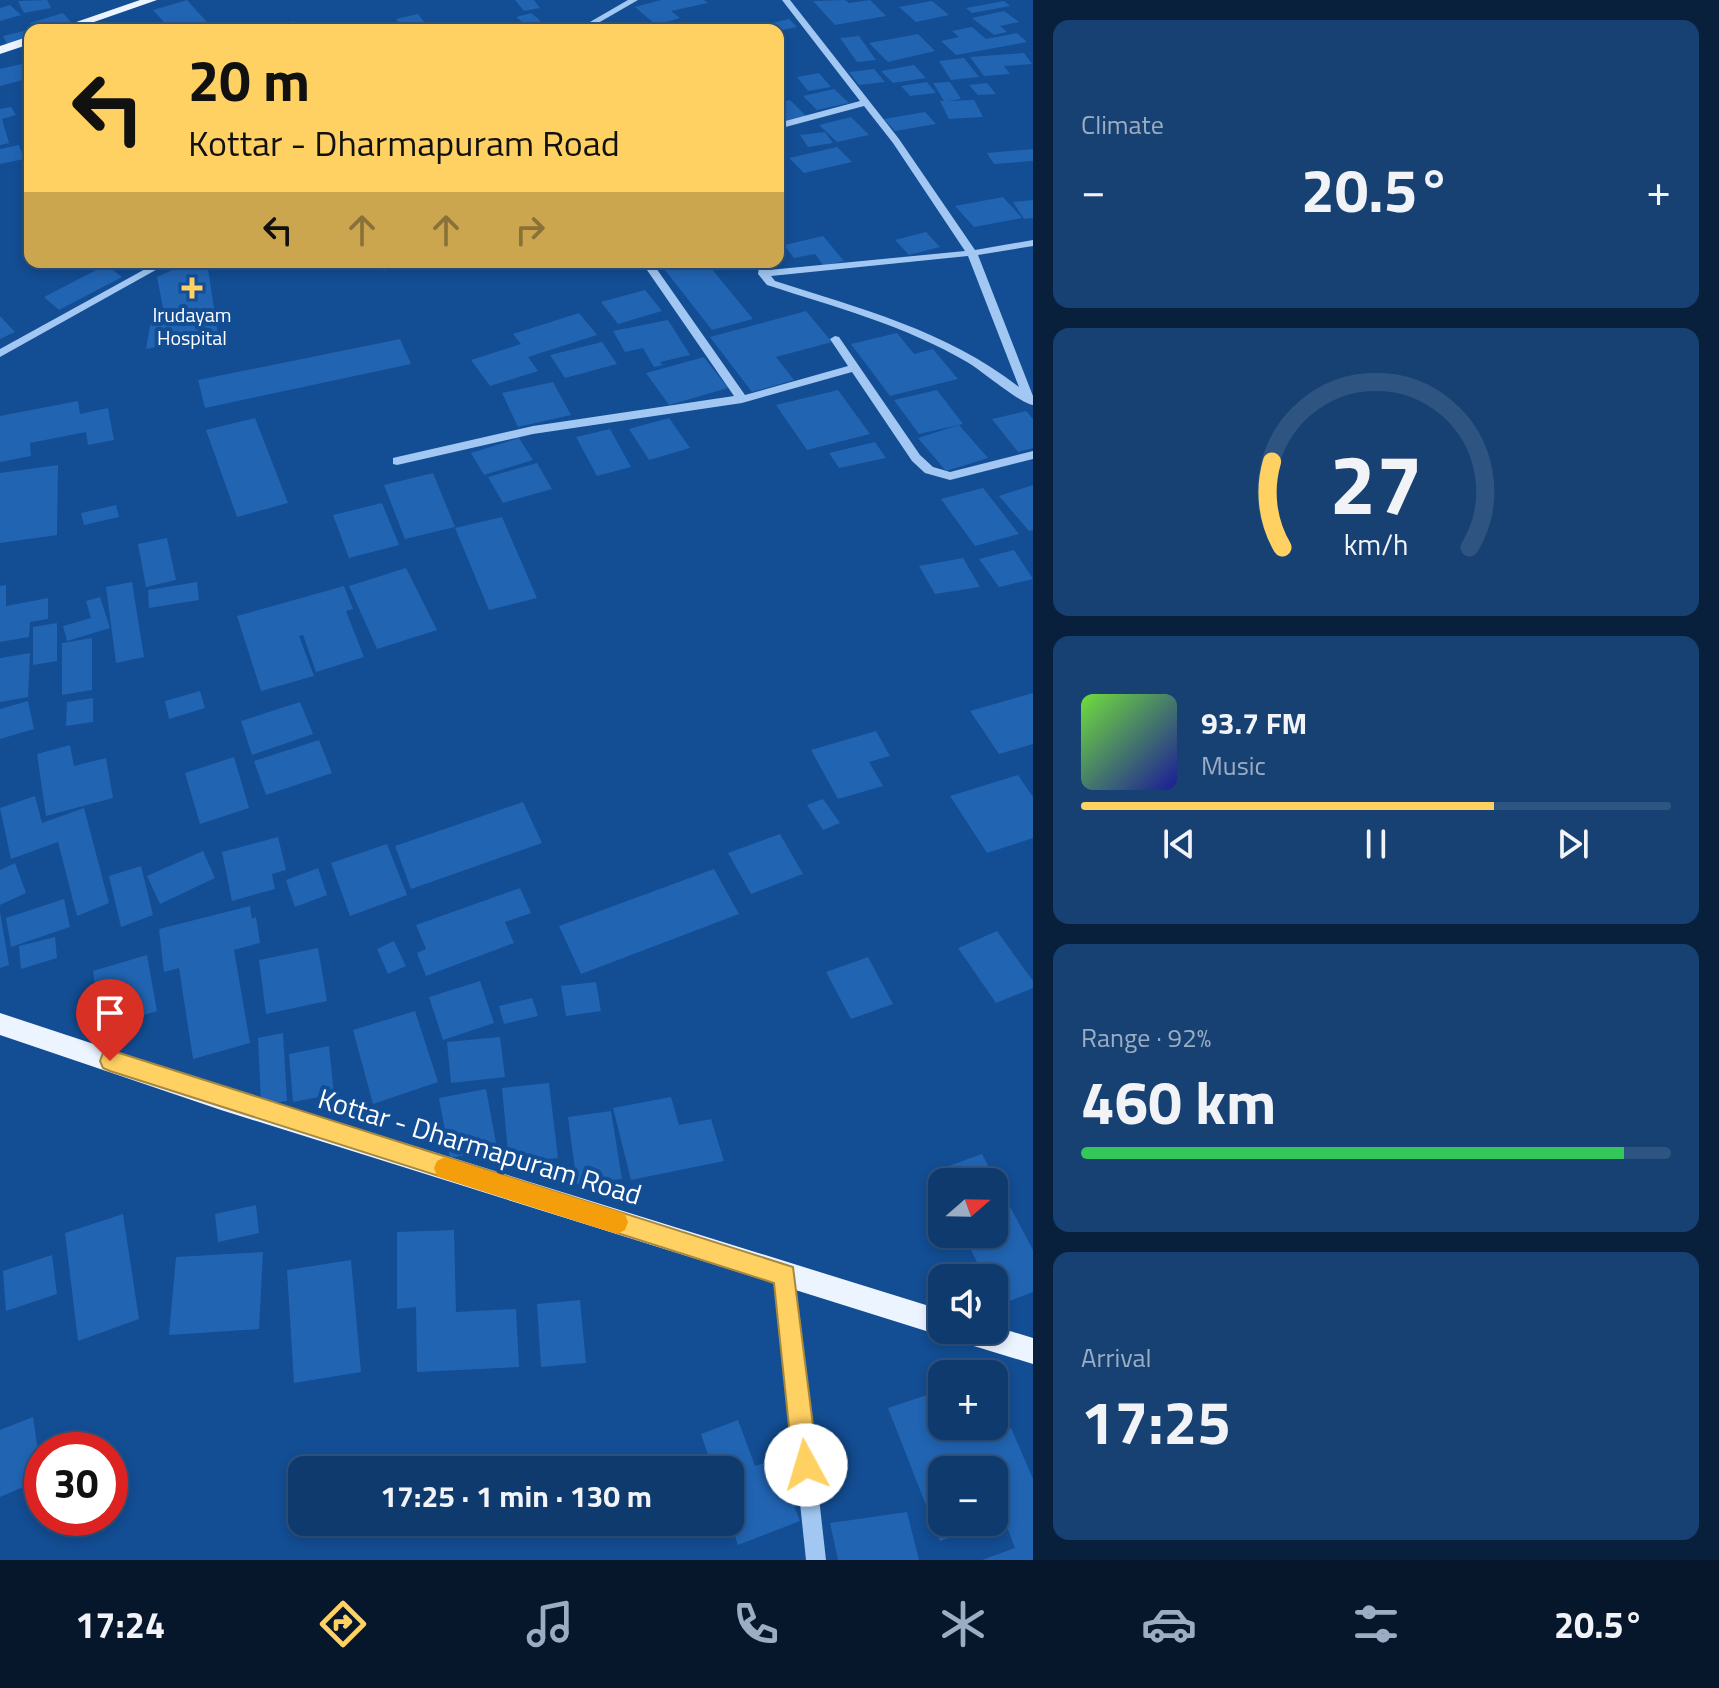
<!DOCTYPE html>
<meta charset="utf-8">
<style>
body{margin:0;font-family:"Titillium Web",sans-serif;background:#174173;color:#f1f3f6;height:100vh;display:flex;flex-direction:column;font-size:30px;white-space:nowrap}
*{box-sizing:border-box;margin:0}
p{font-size:26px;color:#9badc2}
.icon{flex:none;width:44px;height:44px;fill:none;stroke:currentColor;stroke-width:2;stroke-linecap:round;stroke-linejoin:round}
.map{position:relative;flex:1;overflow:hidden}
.details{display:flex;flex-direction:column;gap:20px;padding:20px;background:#08203c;width:686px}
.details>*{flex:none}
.hud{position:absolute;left:24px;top:24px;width:760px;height:244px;border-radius:16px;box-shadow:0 4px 12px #0003,0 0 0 2px #2e5481;background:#ffd062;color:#111;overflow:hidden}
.needle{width:52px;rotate:70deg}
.tools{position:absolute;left:928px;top:1168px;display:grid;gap:16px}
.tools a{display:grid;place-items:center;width:80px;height:80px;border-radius:16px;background:#0e3a6e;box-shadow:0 4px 12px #0003,0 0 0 2px #2e5481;font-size:40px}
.speed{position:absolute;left:24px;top:1432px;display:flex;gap:16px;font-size:40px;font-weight:700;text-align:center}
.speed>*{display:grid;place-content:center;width:104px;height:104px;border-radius:50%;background:#0e3a6e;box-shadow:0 4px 12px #0003,0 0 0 2px #2e5481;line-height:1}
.speed .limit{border:12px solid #d22;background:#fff;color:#111}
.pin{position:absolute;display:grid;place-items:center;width:68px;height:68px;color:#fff;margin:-82px -34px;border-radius:50% 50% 50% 0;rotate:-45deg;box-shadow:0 0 8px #0007}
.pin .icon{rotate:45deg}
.me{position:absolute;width:88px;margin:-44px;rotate:354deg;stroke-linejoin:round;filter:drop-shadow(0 0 6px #0008)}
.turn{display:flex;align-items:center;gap:28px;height:168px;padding:0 32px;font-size:36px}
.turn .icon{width:104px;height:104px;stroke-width:2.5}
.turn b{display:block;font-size:56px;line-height:68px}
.lanes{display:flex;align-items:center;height:76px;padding:0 32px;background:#0003;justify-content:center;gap:40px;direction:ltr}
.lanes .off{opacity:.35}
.big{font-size:60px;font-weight:700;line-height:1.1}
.details .widget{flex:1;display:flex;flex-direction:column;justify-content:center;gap:12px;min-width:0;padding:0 28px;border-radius:16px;background:#174173}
.details .dial{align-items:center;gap:0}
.dial svg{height:208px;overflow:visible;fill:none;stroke:#2e5481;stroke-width:7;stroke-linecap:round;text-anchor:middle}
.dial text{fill:#f1f3f6;stroke:none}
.song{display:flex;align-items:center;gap:24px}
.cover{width:96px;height:96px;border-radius:12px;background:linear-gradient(135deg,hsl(100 70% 55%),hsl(240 70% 35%))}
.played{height:8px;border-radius:4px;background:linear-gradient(90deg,#ffd062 70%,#2e5481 70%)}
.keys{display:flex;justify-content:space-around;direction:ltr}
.heat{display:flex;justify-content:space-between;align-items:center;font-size:44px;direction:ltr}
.charge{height:12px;border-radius:6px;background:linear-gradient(90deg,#34c759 92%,#2e5481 0)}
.trip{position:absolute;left:288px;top:1456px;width:456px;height:80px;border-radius:16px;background:#0e3a6e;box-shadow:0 4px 12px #0003,0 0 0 2px #2e5481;font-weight:700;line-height:80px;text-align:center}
.menu{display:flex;height:128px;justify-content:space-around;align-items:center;background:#06172c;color:#9badc2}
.menu .icon{width:56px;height:56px}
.menu .current{color:#ffd062}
.menu b{font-size:36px;color:#f1f3f6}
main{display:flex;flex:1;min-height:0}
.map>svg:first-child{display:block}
.building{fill:#2164b2;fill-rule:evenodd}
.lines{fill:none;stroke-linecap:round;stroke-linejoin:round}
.minor{fill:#a1c7f2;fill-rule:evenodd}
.major{fill:#ecf4ff;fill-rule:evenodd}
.route{fill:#ffd062;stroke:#a68740;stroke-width:2}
.slow{fill:#f59e0b}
.poi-dot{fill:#ffd062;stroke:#134d93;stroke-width:3}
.labels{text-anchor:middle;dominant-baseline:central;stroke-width:8;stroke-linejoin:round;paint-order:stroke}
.far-poi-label{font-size:20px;fill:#fff;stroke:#134d93}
.near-street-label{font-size:28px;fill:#fff;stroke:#134d93}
</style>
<main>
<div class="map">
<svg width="1033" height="1560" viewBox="0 0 1033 1560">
<rect width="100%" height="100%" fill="#134d93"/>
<!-- building -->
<g class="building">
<polygon points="47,0 51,8 24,13 18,1"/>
<polygon points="187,0 214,30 171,30 153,10"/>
<polygon points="515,0 534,0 540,8 524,11"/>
<polygon points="661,0 704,0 708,3 671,11 680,18 656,25 635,7"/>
<polygon points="845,0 849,3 870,0 886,16 835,25 813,1"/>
<polygon points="932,1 949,15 916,22 899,7"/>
<polygon points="1004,1 1010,6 972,13 966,8"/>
<polygon points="10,5 21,15 0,21 0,8"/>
<polygon points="1004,11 1019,22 1000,26 1007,32 994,35 972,18"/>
<polygon points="63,13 71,22 42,30 36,30 30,23"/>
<polygon points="531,13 541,21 527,26 516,17"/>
<polygon points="418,14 425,23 402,27 396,19"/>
<polygon points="789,19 797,27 778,31 768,30 763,25"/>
<polygon points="294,21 301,29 265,30 265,29"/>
<polygon points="972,27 986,39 1017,33 1027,42 956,55 941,41 959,37 952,31"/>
<polygon points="28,30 30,39 7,44 3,36"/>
<polygon points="918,34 935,51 888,62 869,43"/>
<polygon points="859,36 876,60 857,62 840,38"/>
<polygon points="1024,53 1032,64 1004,66 1010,74 984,76 970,57"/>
<polygon points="964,58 979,77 951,80 939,61"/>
<polygon points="30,62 30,78 0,86 0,69"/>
<polygon points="914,65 926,78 893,83 881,71"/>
<polygon points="874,69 885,82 859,85 849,72"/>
<polygon points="819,73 831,87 808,91 797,77"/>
<polygon points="927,82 936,93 910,96 901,86"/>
<polygon points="950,82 961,99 947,101 974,100 983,117 949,119 940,101 944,101 933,83"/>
<polygon points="987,83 996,94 978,95 969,85"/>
<polygon points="834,89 849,103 817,110 803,96"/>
<polygon points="790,100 807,117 778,123 778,102"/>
<polygon points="11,107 16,115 2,119 9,143 0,145 0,109"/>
<polygon points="925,112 936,124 895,131 884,119"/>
<polygon points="851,117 869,135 837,142 819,125"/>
<polygon points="825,132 833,143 808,147 800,135"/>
<polygon points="19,145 24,159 0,164 0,149"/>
<polygon points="837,147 852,162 804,173 789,158"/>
<polygon points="1033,149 1033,161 994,164 987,153"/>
<polygon points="1003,197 1022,218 974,227 955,206"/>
<polygon points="1033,200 1033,218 1024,219 1013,202"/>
<polygon points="926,232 940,247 909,255 895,240"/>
<polygon points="823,236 844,261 824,266 815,254 794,258 784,245"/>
<polygon points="190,262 207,262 218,335 146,349 151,320 165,318 157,277"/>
<polygon points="375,262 406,262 384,271"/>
<polygon points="697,262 706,262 753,319 712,330 665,270"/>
<polygon points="106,265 122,277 59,310 44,297"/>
<polygon points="645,290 662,311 618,324 601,302"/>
<polygon points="806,311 832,342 776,357 794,380 752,392 710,337"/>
<polygon points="579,313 597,335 528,357 538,371 490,386 471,360 521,344 513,334"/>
<polygon points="0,316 15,332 0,339"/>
<polygon points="668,320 690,355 660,362 663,365 654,367 643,348 625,352 613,331"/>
<polygon points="897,333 914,354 933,349 958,379 890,396 851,344"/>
<polygon points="400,339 411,364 205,408 198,380"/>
<polygon points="602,342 617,364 565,378 550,355"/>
<polygon points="704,357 728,388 669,405 646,373"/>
<polygon points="553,382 571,415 518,427 502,393"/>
<polygon points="838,390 870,434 807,450 776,405"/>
<polygon points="937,390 963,424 919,434 894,400"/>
<polygon points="78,401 80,414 108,408 114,440 88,445 86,432 30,443 31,456 0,462 0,416"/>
<polygon points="1026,411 1033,419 1033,448 1018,452 992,419"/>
<polygon points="255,418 288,503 237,517 206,430"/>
<polygon points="669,418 690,448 649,460 629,429"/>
<polygon points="959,425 988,458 946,471 918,438"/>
<polygon points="610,429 631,467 597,476 576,437"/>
<polygon points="519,438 533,460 484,475 471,453"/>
<polygon points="875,442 886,458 839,468 829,453"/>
<polygon points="537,463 552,489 503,503 488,477"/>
<polygon points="58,465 57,535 0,543 0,473"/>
<polygon points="433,473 455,527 405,539 384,485"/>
<polygon points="1033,485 1033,530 1029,531 999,496"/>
<polygon points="983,488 1019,534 975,546 941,499"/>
<polygon points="382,503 399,545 349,558 333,515"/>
<polygon points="116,505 119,517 84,525 81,513"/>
<polygon points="502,517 537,598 489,610 455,528"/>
<polygon points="167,538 176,580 146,587 138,544"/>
<polygon points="1014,550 1033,579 999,587 979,559"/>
<polygon points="963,558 980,587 935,594 919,566"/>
<polygon points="406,568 437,630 377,649 349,586"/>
<polygon points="132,582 144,657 116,663 106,587"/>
<polygon points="197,582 199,600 149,608 148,590"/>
<polygon points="6,585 6,606 48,598 48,619 30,622 29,637 0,642 0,586"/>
<polygon points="344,586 353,609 346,611 364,657 316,672 303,635 299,636 314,676 261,691 237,616"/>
<polygon points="100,597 110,628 67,641 63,626 91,618 86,601"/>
<polygon points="57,623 57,661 33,665 33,627"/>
<polygon points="92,638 92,690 62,695 62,643"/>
<polygon points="30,653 28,697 0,702 0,658"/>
<polygon points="200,691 205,708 169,719 165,701"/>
<polygon points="1033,693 1033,744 999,754 970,711"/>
<polygon points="93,698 93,722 66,726 67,702"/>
<polygon points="28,701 34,729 0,739 0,709"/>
<polygon points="300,702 313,734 252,755 241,721"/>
<polygon points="876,731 890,756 869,762 883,786 838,799 811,750"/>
<polygon points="319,740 332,773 266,795 254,761"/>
<polygon points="70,745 74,766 106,758 113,798 46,816 37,754"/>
<polygon points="234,757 249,808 200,824 185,773"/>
<polygon points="1018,775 1033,797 1033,838 987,853 950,796"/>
<polygon points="35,796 42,823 84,808 109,903 77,916 58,842 11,859 0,808"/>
<polygon points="823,799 840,823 823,830 807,805"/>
<polygon points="523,802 542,843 411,889 395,846"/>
<polygon points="780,834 803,874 751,894 728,853"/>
<polygon points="278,837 286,870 272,874 275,889 232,901 222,852"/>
<polygon points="387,844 407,895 350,916 331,863"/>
<polygon points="203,851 215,878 160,904 147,876"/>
<polygon points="15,863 26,893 0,905 0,870"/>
<polygon points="141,866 153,915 121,927 109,876"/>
<polygon points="318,868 327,895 295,907 286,880"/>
<polygon points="714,869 739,914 581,974 559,926"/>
<polygon points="520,888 531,913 505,922 514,943 426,976 417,953 426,949 416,925"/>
<polygon points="64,899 70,927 11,947 6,918"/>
<polygon points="250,906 252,919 256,917 260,943 234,950 250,1043 193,1059 179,968 164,972 159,929"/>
<polygon points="0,912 9,965 0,968"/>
<polygon points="997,931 1033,981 1033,988 996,1003 958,948"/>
<polygon points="55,937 57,958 21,969 19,946"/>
<polygon points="394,941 406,966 388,974 377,949"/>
<polygon points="318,948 327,1001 266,1014 259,960"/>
<polygon points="147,955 157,1011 101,1028 93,971"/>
<polygon points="868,957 893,1004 851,1019 826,972"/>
<polygon points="480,981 494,1023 443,1040 429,997"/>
<polygon points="596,982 601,1011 566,1016 561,986"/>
<polygon points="532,998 538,1016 504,1024 499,1006"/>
<polygon points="415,1011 438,1082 373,1104 353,1030"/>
<polygon points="283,1033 287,1101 261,1105 258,1038"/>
<polygon points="500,1037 505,1077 451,1083 447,1042"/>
<polygon points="329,1046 334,1094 293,1102 289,1054"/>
<polygon points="549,1083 558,1158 509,1163 502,1088"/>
<polygon points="486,1089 497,1148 450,1158 439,1098"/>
<polygon points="671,1097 679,1125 711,1119 724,1161 631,1180 613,1108"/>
<polygon points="611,1111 622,1179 577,1184 568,1117"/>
<polygon points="982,1154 1033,1250 1033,1292 999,1305 994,1295 994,1278 985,1278 963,1234 994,1234 994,1182 942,1182 942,1192 932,1172"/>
<polygon points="256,1205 259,1233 218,1242 215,1214"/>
<polygon points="123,1214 139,1319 78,1341 65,1233"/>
<polygon points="454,1230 456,1312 516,1309 519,1367 417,1372 416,1307 397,1309 397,1232"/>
<polygon points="263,1252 259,1329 169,1335 176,1257"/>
<polygon points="52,1255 57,1294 6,1311 3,1271"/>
<polygon points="351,1260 361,1372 294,1383 287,1270"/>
<polygon points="580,1300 586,1363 541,1367 537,1304"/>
<path d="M942 1390V1426H972L978 1439 1011 1428 1033 1479V1560H982L1015 1548 1004 1519 940 1541 888 1408ZM942 1470H994V1522H942Z"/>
<polygon points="33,1417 42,1479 0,1497 0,1430"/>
<polygon points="738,1420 755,1466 776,1459 800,1521 738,1545 730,1521 730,1470 713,1470 701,1434"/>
<polygon points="907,1512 919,1560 838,1560 830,1523"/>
<polygon points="458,1522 512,1522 513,1531 458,1535"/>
</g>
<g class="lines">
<!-- minor -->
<g class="minor">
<polygon points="628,0 638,0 586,30 576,30"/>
<path d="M782 0H790L899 139 975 250 1033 240V246L978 255 1033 396V405C1022 405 981 370 967 362 906 326 835 307 767 285L758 274 760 262H770L769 270 965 251 893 143 864 106 778 129V123L860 101ZM968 256 1019 387C948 331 859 308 775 281L771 276Z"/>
<polygon points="158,262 170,262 0,357 0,349"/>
<polygon points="652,267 656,268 745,395 848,366 830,339 835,336 839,337 920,455 933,467 950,472 1033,451 1033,459 950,480 925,473 912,461 852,372 742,403 533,434 397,465 393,464 393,458 397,457 533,426 734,396 647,270"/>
<polygon points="785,1266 791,1269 794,1275 826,1560 806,1560 776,1275 779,1269"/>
</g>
<!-- major -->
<g class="major">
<polygon points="140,0 157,0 71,30 53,30"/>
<polygon points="30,36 30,44 0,54 0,46"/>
<polygon points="0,1013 221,1086 942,1310 942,1330 994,1330 994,1326 1033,1338 1033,1364 964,1343 955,1339 952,1331 942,1336 221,1110 0,1035"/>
</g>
</g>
<!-- route -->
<polygon class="route" points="110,1050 793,1267 818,1465 815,1474 806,1478 797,1474 793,1465 774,1283 110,1071 103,1068 100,1061 103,1053"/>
<!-- slow -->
<polygon class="slow" points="445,1157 617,1211 625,1214 628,1222 625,1230 617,1234 445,1179 437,1176 434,1168 437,1161"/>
<!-- markers -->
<path class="poi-dot" d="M188 276h8v8h8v8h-8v8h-8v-8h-8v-8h8z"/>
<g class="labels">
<!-- far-poi labels -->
<g class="far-poi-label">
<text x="192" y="314">Irudayam<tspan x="192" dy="23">Hospital</tspan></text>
</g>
<!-- near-street labels -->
<g class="near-street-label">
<text transform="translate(480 1146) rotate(17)">Kottar - Dharmapuram Road</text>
</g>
</g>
</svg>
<div class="tools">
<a><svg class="needle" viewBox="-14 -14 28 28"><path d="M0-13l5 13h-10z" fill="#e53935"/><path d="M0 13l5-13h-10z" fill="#9badc2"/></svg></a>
<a><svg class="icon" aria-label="sound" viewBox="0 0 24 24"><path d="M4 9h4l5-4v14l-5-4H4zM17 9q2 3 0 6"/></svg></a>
<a>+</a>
<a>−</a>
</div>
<div class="speed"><div class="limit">30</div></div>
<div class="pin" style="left:110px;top:1061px;background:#d93025"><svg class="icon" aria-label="arrive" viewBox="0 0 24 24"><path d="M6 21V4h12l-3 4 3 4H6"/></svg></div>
<svg class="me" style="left:806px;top:1465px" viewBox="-20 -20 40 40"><circle r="19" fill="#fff"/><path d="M0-13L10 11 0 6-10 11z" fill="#ffd062"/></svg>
<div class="trip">17:25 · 1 min · 130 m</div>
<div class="hud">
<div class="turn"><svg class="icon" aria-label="left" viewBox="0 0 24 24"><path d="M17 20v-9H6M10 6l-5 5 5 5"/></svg><div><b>20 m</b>Kottar - Dharmapuram Road</div></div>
<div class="lanes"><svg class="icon" aria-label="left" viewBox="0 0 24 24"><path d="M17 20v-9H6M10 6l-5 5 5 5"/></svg><svg class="icon off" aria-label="ahead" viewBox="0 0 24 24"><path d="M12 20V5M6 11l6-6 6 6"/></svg><svg class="icon off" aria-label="ahead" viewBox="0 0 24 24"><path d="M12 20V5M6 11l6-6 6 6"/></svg><svg class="icon off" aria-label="right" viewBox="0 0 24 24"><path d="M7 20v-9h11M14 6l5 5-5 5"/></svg></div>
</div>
</div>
<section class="details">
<div class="widget"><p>Climate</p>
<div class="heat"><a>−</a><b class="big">20.5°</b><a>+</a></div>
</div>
<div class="widget dial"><svg viewBox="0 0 100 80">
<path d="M14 69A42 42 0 1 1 86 69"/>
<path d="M14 69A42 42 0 0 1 10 36" stroke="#ffd062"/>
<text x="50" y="56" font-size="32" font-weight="700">27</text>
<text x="50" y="72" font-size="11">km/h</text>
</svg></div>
<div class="widget">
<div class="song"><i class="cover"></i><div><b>93.7 FM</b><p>Music</p></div></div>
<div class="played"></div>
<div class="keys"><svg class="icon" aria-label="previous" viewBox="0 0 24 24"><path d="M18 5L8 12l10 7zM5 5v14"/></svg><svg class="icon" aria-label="pause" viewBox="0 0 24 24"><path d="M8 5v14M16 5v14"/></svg><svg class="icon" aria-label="next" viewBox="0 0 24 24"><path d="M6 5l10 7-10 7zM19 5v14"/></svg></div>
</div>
<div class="widget"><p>Range · 92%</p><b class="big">460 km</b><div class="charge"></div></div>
<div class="widget"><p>Arrival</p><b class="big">17:25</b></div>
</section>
</main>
<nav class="menu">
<b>17:24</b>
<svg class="icon current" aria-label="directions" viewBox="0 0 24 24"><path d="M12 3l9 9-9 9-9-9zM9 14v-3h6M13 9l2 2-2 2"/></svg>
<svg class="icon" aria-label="music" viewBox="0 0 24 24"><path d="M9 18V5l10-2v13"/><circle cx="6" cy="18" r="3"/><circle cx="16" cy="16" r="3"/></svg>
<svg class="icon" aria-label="phone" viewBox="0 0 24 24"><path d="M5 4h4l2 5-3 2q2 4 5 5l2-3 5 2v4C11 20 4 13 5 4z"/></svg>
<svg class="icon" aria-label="climate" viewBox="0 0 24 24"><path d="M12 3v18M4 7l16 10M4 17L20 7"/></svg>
<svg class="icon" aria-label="car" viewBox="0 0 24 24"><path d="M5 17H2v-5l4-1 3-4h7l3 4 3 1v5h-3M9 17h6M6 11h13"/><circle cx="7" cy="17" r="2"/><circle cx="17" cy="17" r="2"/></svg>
<svg class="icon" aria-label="filters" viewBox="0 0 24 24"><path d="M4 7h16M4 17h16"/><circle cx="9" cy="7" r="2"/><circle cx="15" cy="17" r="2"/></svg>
<b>20.5°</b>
</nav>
